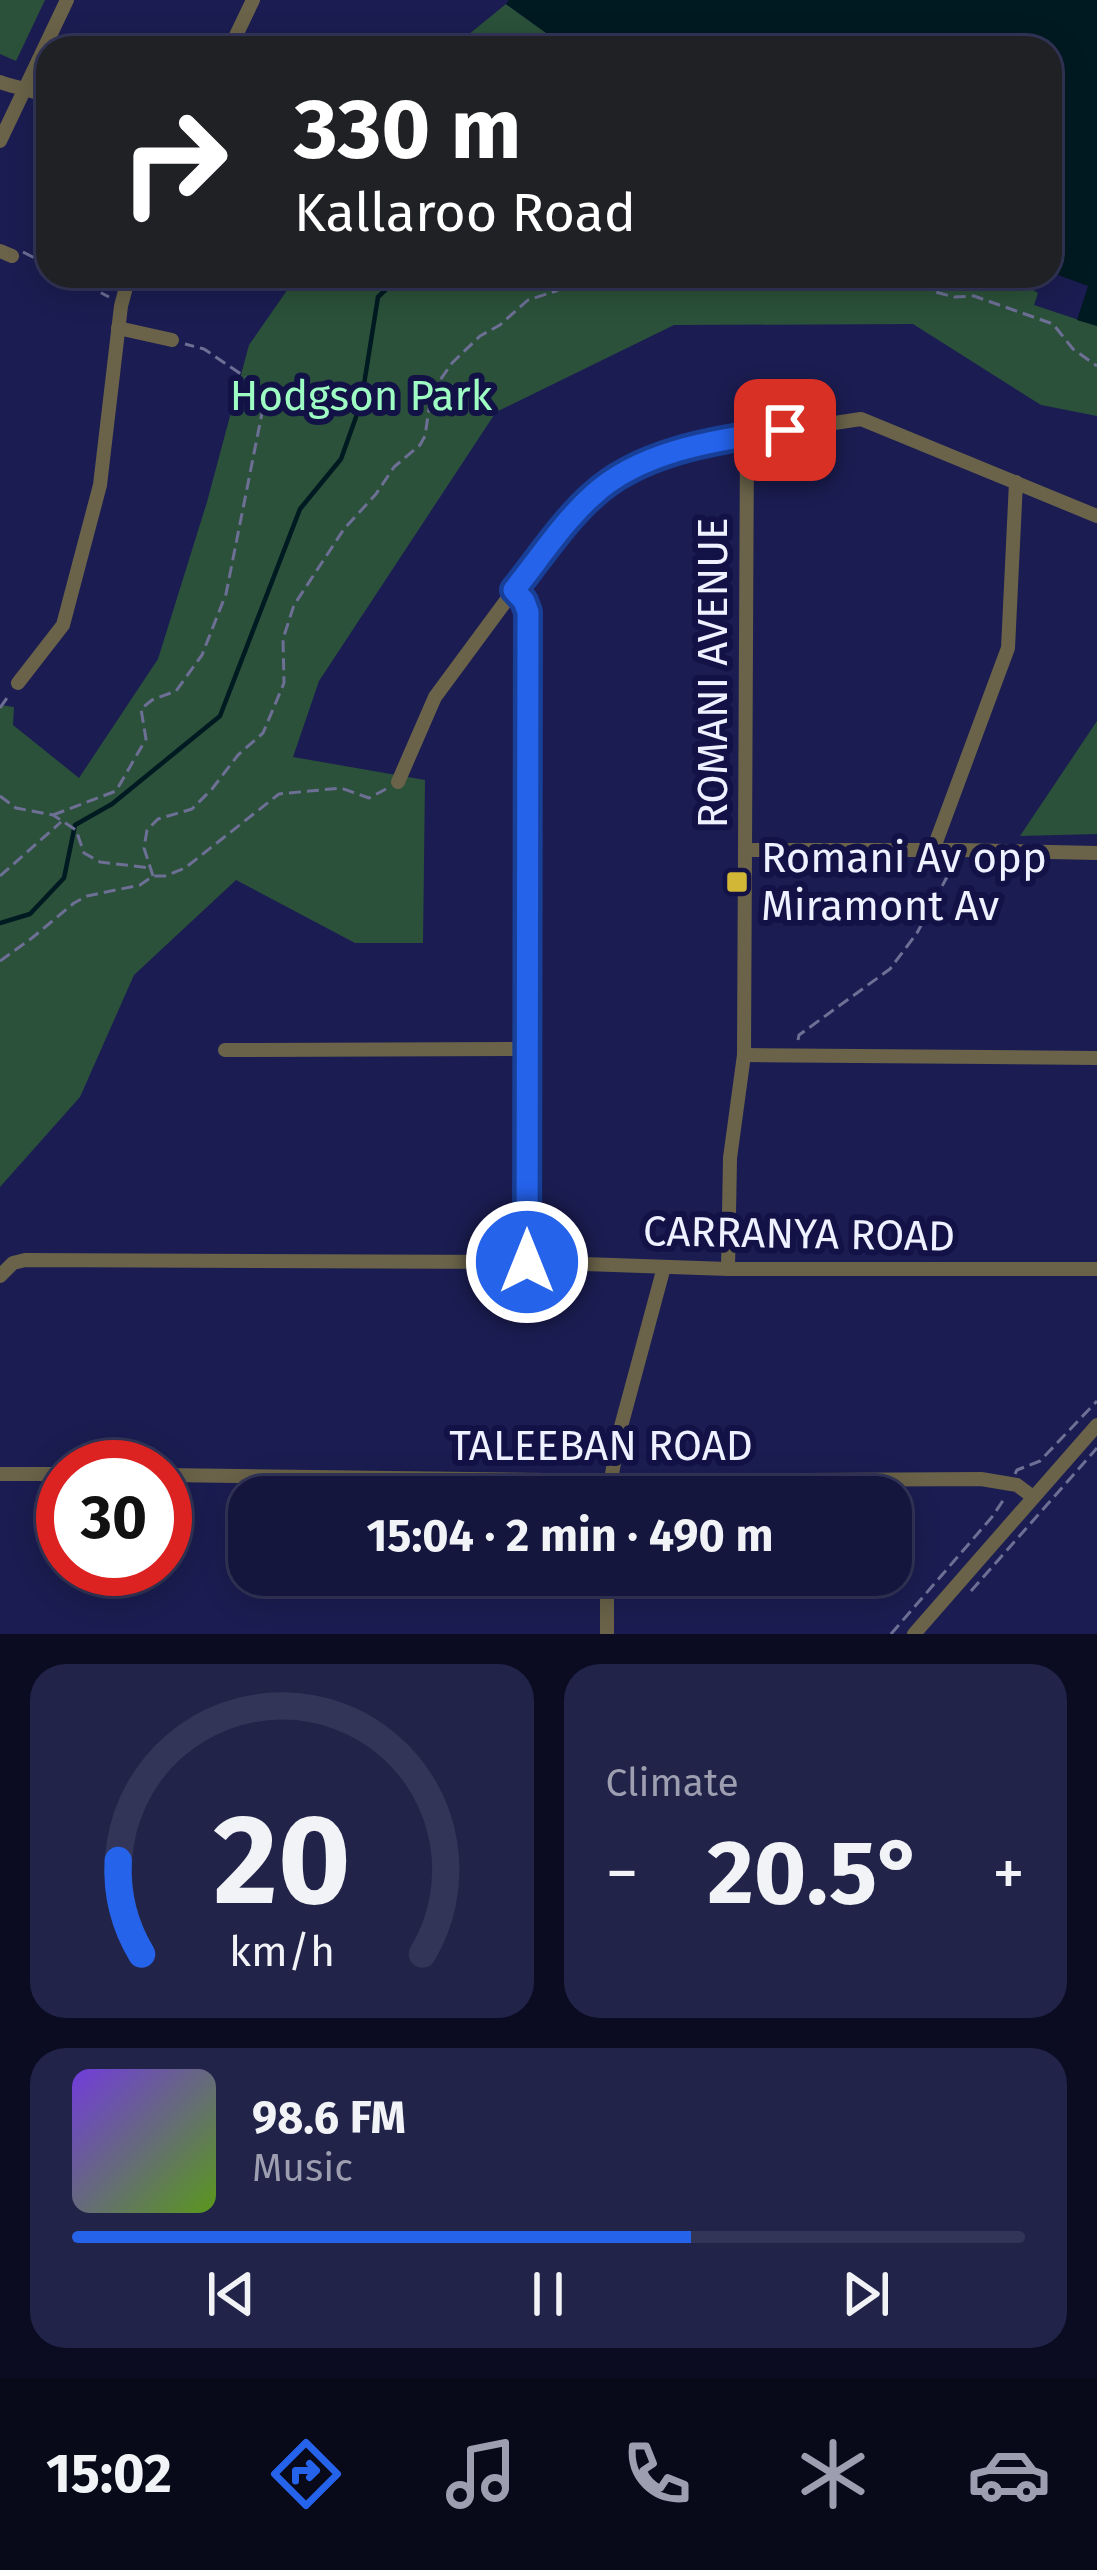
<!DOCTYPE html>
<meta charset="utf-8">
<style>
body{margin:0;font-family:"Fira Sans",sans-serif;background:#212349;color:#f1f3f6;height:100vh;display:flex;flex-direction:column;font-size:45px;white-space:nowrap}
*{box-sizing:border-box;margin:0}
p{font-size:39px;color:#9d9fb0}
.icon{flex:none;width:66px;height:66px;fill:none;stroke:currentColor;stroke-width:2;stroke-linecap:round;stroke-linejoin:round}
.map{position:relative;height:1634px;overflow:hidden}
.panel{display:flex;flex-direction:column;gap:30px;padding:30px;background:#0b0c22;flex:1}
.panel>*{flex:none}
.top-card{position:absolute;left:36px;top:36px;width:1026px;height:252px;border-radius:36px;box-shadow:0 6px 30px #0003,0 0 0 3px #333558;background:#202124;color:#fff;overflow:hidden}
.speed{position:absolute;left:36px;top:1440px;display:flex;gap:24px;font-size:60px;font-weight:700;text-align:center}
.speed>*{display:grid;place-content:center;width:156px;height:156px;border-radius:50%;background:#14163e;box-shadow:0 6px 30px #0003,0 0 0 3px #333558;line-height:1}
.speed .limit{border:18px solid #d22;background:#fff;color:#111}
.pin{position:absolute;display:grid;place-items:center;width:102px;height:102px;color:#fff;margin:-51px;border-radius:24px;box-shadow:0 6px 18px #0006}
.me{position:absolute;width:132px;margin:-66px;rotate:0deg;stroke-linejoin:round;filter:drop-shadow(0 0 9px #0008)}
.turn{display:flex;align-items:center;gap:42px;height:252px;padding:0 60px;font-size:54px}
.turn .icon{width:156px;height:156px;stroke-width:2.5}
.turn b{display:block;font-size:84px;line-height:102px}
.big{font-size:90px;font-weight:700;line-height:1.1}
.panel .tile{flex:1;display:flex;flex-direction:column;justify-content:center;gap:18px;min-width:0;padding:0 42px;border-radius:36px;background:#212349}
.panel .dial{align-items:center;gap:0}
.dial svg{height:312px;overflow:visible;fill:none;stroke:#333558;stroke-width:7;stroke-linecap:round;text-anchor:middle}
.dial text{fill:#f1f3f6;stroke:none}
.song{display:flex;align-items:center;gap:36px}
.cover{width:144px;height:144px;border-radius:18px;background:linear-gradient(135deg,hsl(260 70% 55%),hsl(90 70% 35%))}
.played{height:12px;border-radius:6px;background:linear-gradient(90deg,#2563eb 65%,#333558 65%)}
.keys{display:flex;justify-content:space-around;direction:ltr}
.heat{display:flex;justify-content:space-between;align-items:center;font-size:66px;direction:ltr}
.panel .tiles{flex:1;display:grid;gap:30px;grid-template-columns:1fr 1fr}
.tile:last-child{grid-column:span 2}
.trip{position:absolute;left:228px;top:1476px;width:684px;height:120px;border-radius:36px;background:#14163e;box-shadow:0 6px 30px #0003,0 0 0 3px #333558;font-weight:700;line-height:120px;text-align:center}
.menu{display:flex;height:192px;justify-content:space-around;align-items:center;background:#080919;color:#9d9fb0}
.menu .icon{width:84px;height:84px}
.menu .on{color:#2563eb}
.menu b{font-size:54px;color:#f1f3f6}
.map>svg:first-child{display:block}
.green{fill:#2b513a}
.water{fill:#001a21}
.lines{fill:none;stroke-linecap:round;stroke-linejoin:round}
.stream{stroke:#001a21;stroke-width:4.5}
.path{stroke:#6d6f95;stroke-width:3;stroke-dasharray:12 6;stroke-linecap:butt}
.minor{stroke:#6a6349;stroke-width:14}
.route-casing{stroke:#184099;stroke-width:30}
.route{stroke:#2563eb;stroke-width:21}
.poi-dot{fill:#d2b736;stroke:#131247;stroke-width:4.5}
.labels{text-anchor:middle;dominant-baseline:central;stroke-width:12;stroke-linejoin:round;paint-order:stroke}
.park-label{font-size:42px;fill:#9efdc3;stroke:#131247}
.street-label{font-size:42px;fill:#eef1ff;stroke:#131247}
.poi-label{font-size:42px;fill:#eef1ff;stroke:#131247;text-anchor:start}
</style>
<div class="map">
<svg width="1097" height="1634" viewBox="0 0 1097 1634">
<rect width="100%" height="100%" fill="#1b1d52"/>
<!-- green -->
<g class="green">
<polygon points="0,0 45,0 16,61 0,54"/>
<polygon points="506,4 567,48 452,48"/>
<polygon points="297,276 1010,276 1038,293 1034,305 1097,326 1097,416 1041,405 913,324 674,325 496,412 319,681 293,757 425,780 423,943 355,943 236,880 134,975 80,1097 0,1187 0,705 14,707 13,725 79,778 158,659 207,502 249,345"/>
<polygon points="1097,721 1097,834 1020,836"/>
</g>
<!-- water -->
<polygon class="water" points="509,0 1097,0 1097,326 1077,320 1088,286 1050,272 1050,48 567,48 506,4"/>
<g class="lines">
<!-- stream -->
<polyline class="stream" points="0,923 30,914 64,878 75,825 112,804 220,716 300,509 341,459 361,403 378,297 400,276"/>
<!-- path -->
<g class="path">
<polyline points="23,252 48,265"/>
<polyline points="69,276 109,297"/>
<polyline points="674,276 693,286 705,286 753,278 769,278 817,287 911,279 932,291 954,297 974,296 1053,324 1073,349 1097,366"/>
<polyline points="0,708 9,695"/>
<polyline points="0,796 16,808 53,815 76,830 84,853 100,862 150,868"/>
<polyline points="53,815 116,791 146,739 141,709 152,700 176,691 202,655 226,594 262,413 254,383 204,349 185,344"/>
<polyline points="0,876 61,822"/>
<polyline points="153,876 144,848 147,830 158,819 192,809 212,789 238,755 263,733 284,683 283,639 294,605 344,529 376,494 394,467 420,445 425,436 430,402 438,383 452,363 480,336 500,325 528,300 556,291 584,276"/>
<polyline points="0,961 32,938 74,903 87,896 140,885 153,876 165,876 185,868 279,794 341,788 369,798 386,789"/>
<polyline points="798,1040 799,1035 890,969 917,933 955,862"/>
<polyline points="1015,1474 1017,1470 1040,1461 1097,1401"/>
<polyline points="971,1591 1097,1448"/>
<polyline points="891,1634 992,1517 1004,1499"/>
</g>
<!-- minor -->
<g class="minor">
<polyline points="230,48 253,0"/>
<path d="M0 82C18 89 30 88 48 97"/>
<polyline points="0,141 67,0"/>
<polyline points="0,251 12,256"/>
<polyline points="118,328 172,340"/>
<polyline points="514,590 523,601 528,612 527,1262"/>
<polyline points="18,683 63,625 100,485 121,306 129,276"/>
<polyline points="398,782 435,697 514,590 594,494 638,466 657,458 735,438 861,419 1097,516"/>
<polyline points="746,850 962,850 1097,853"/>
<polyline points="933,850 1008,648 1016,482"/>
<polyline points="225,1050 529,1049"/>
<polyline points="744,1055 1097,1058"/>
<polyline points="728,1269 730,1158 744,1055 747,436"/>
<polyline points="0,1276 13,1263 25,1260 527,1262 728,1269 1097,1269"/>
<polyline points="0,1474 63,1474"/>
<polyline points="165,1475 619,1481 981,1479 1017,1485 1033,1497"/>
<polyline points="608,1497 619,1434 664,1267"/>
<polyline points="607,1634 607,1575"/>
<polyline points="914,1634 1097,1425"/>
</g>
</g>
<g class="lines">
<!-- route casing -->
<g class="route-casing">
<path id="route" d="M527 1262 528 612 524 601 514 590C539 559 563 522 592 496 642 449 720 440 785 430"/>
</g>
<!-- route -->
<use href="#route" class="route"/>
</g>
<!-- markers -->
<rect class="poi-dot" x="725" y="870" width="24" height="24" rx="6"/>
<g class="labels">
<!-- park labels -->
<g class="park-label">
<text x="361" y="396">Hodgson Park</text>
</g>
<!-- street labels -->
<g class="street-label">
<text transform="translate(713 673) rotate(-90)">ROMANI AVENUE</text>
<text transform="translate(799 1234) rotate(1)">CARRANYA ROAD</text>
<text x="601" y="1446">TALEEBAN ROAD</text>
</g>
<!-- poi labels -->
<g class="poi-label">
<text x="761" y="858">Romani Av opp<tspan x="761" dy="48">Miramont Av</tspan></text>
</g>
</g>
</svg>
<div class="speed"><div class="limit">30</div></div>
<div class="pin" style="left:785px;top:430px;background:#d93025"><svg class="icon" aria-label="arrive" viewBox="0 0 24 24"><path d="M6 21V4h12l-3 4 3 4H6"/></svg></div>
<svg class="me" style="left:527px;top:1262px" viewBox="-20 -20 40 40"><circle r="17" fill="#2563eb" stroke="#fff" stroke-width="3"/><path d="M0-11L8 9 0 5-8 9z" fill="#fff"/></svg>
<div class="trip">15:04 · 2 min · 490 m</div>
<div class="top-card">
<div class="turn"><svg class="icon" aria-label="right" viewBox="0 0 24 24"><path d="M7 20v-9h11M14 6l5 5-5 5"/></svg><div><b>330 m</b>Kallaroo Road</div></div>
</div>
</div>
<section class="panel">
<div class="tiles">
<div class="tile dial"><svg viewBox="0 0 100 80">
<path d="M14 69A42 42 0 1 1 86 69"/>
<path d="M14 69A42 42 0 0 1 8 45" stroke="#2563eb"/>
<text x="50" y="56" font-size="32" font-weight="700">20</text>
<text x="50" y="72" font-size="11">km/h</text>
</svg></div>
<div class="tile"><p>Climate</p>
<div class="heat"><a>−</a><b class="big">20.5°</b><a>+</a></div>
</div>
<div class="tile">
<div class="song"><i class="cover"></i><div><b>98.6 FM</b><p>Music</p></div></div>
<div class="played"></div>
<div class="keys"><svg class="icon" aria-label="previous" viewBox="0 0 24 24"><path d="M18 5L8 12l10 7zM5 5v14"/></svg><svg class="icon" aria-label="pause" viewBox="0 0 24 24"><path d="M8 5v14M16 5v14"/></svg><svg class="icon" aria-label="next" viewBox="0 0 24 24"><path d="M6 5l10 7-10 7zM19 5v14"/></svg></div>
</div>
</div>
</section>
<nav class="menu">
<b>15:02</b>
<svg class="icon on" aria-label="directions" viewBox="0 0 24 24"><path d="M12 3l9 9-9 9-9-9zM9 14v-3h6M13 9l2 2-2 2"/></svg>
<svg class="icon" aria-label="music" viewBox="0 0 24 24"><path d="M9 18V5l10-2v13"/><circle cx="6" cy="18" r="3"/><circle cx="16" cy="16" r="3"/></svg>
<svg class="icon" aria-label="phone" viewBox="0 0 24 24"><path d="M5 4h4l2 5-3 2q2 4 5 5l2-3 5 2v4C11 20 4 13 5 4z"/></svg>
<svg class="icon" aria-label="climate" viewBox="0 0 24 24"><path d="M12 3v18M4 7l16 10M4 17L20 7"/></svg>
<svg class="icon" aria-label="car" viewBox="0 0 24 24"><path d="M5 17H2v-5l4-1 3-4h7l3 4 3 1v5h-3M9 17h6M6 11h13"/><circle cx="7" cy="17" r="2"/><circle cx="17" cy="17" r="2"/></svg>
</nav>
